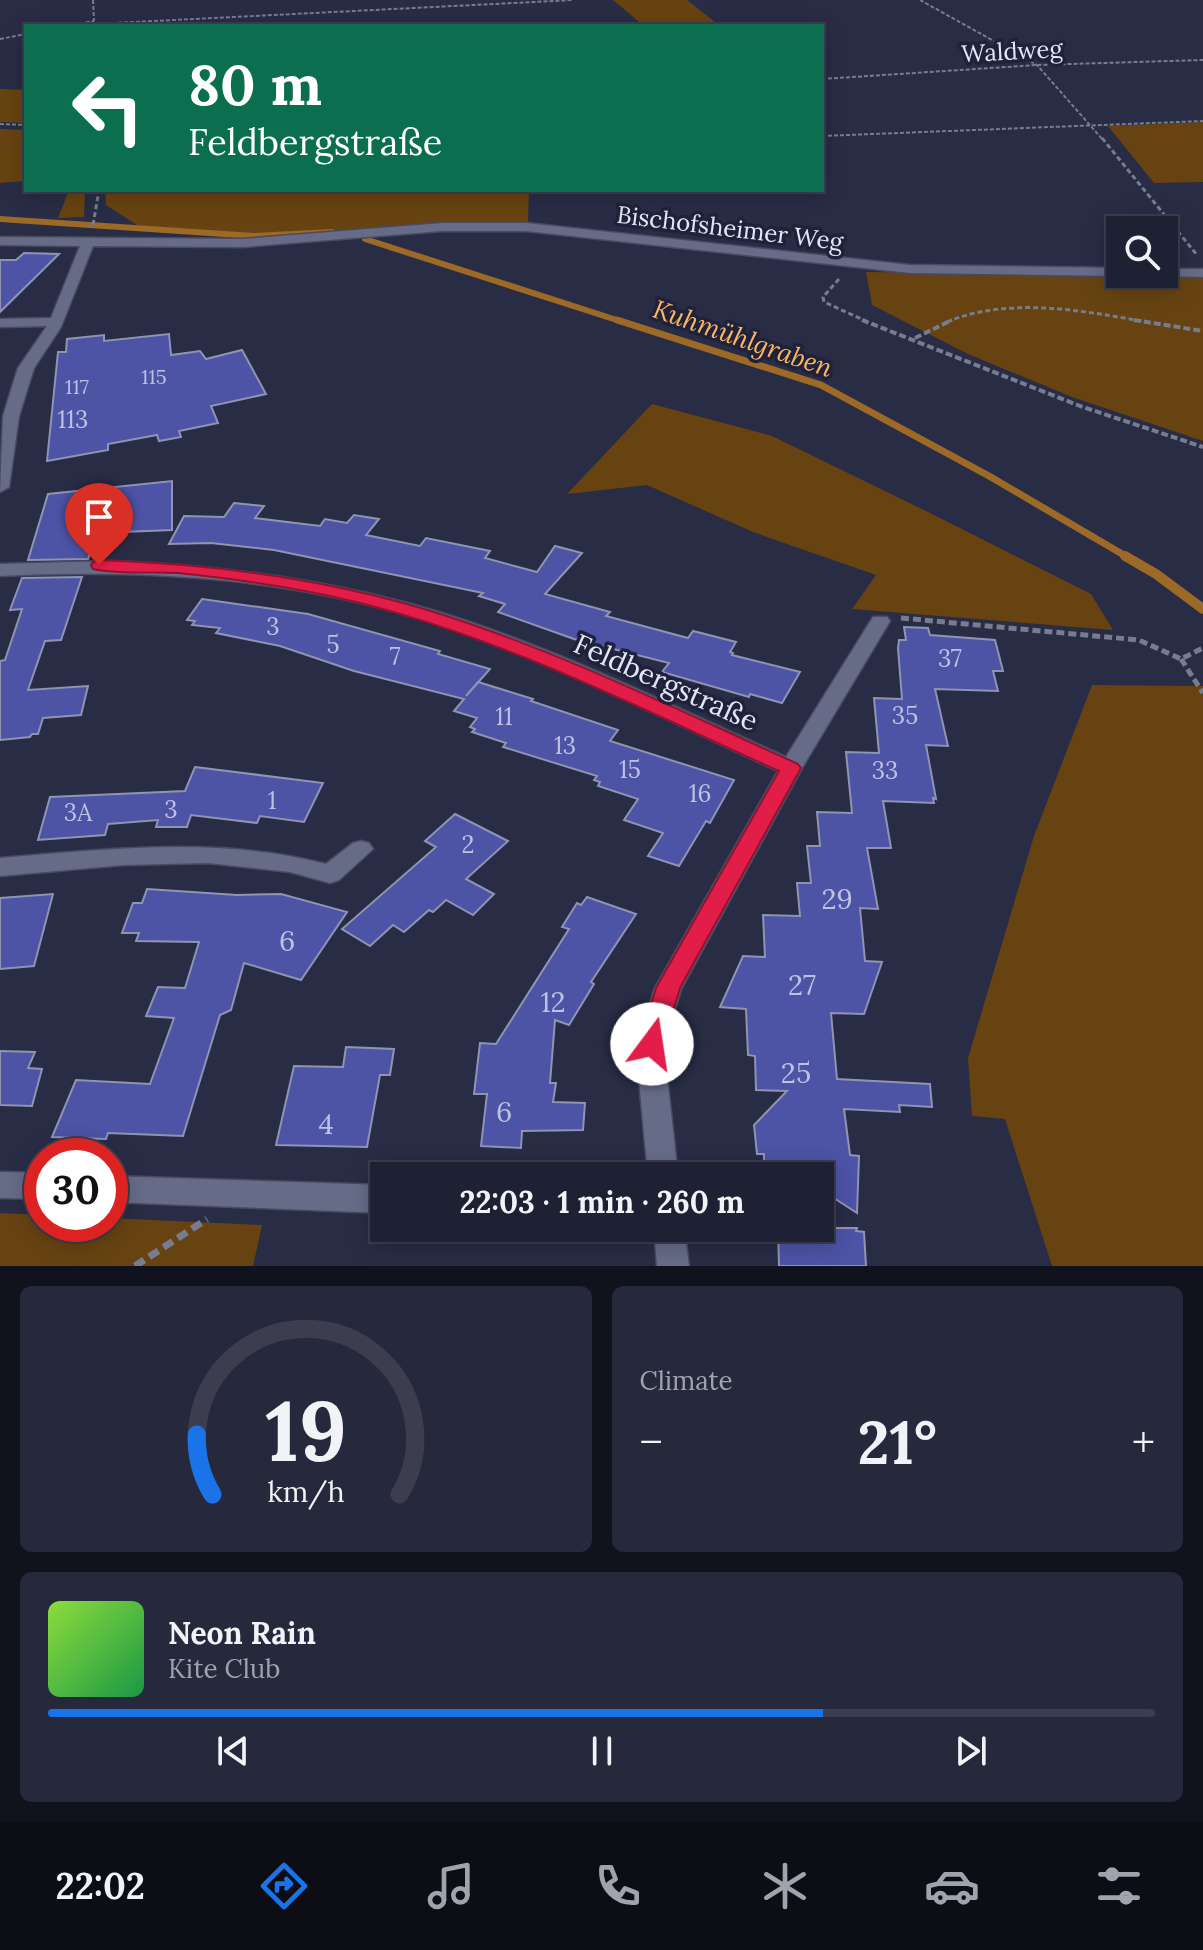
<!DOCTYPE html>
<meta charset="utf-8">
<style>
body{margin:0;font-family:Lora,serif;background:#26293c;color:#f1f3f6;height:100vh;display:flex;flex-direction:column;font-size:30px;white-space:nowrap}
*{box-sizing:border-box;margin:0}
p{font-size:26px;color:#a1a3ac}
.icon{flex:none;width:44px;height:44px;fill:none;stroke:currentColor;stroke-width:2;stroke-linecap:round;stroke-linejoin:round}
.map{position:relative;height:1266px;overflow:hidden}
.panel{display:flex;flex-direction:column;gap:20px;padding:20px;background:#10121d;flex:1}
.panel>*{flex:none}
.hud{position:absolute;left:24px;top:24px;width:800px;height:168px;border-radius:0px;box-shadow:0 4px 20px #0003,0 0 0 2px #3c3e4f;background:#0b6e4f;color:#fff;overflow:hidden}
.controls{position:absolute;left:1106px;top:216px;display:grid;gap:16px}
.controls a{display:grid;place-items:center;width:72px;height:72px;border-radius:0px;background:#1e2134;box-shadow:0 4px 20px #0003,0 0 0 2px #3c3e4f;font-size:40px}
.speed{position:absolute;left:24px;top:1138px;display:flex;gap:16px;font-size:40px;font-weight:700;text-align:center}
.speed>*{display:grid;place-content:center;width:104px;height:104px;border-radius:50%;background:#1e2134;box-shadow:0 4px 20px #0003,0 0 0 2px #3c3e4f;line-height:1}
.speed .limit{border:12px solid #d22;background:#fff;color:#111}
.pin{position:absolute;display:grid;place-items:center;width:68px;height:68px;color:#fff;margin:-82px -34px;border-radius:50% 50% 50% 0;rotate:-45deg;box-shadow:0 0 8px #0007}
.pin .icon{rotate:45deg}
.me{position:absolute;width:88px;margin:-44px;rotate:14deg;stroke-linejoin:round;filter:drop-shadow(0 0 6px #0008)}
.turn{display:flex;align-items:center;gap:28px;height:168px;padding:0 32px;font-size:36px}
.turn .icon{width:104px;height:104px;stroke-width:2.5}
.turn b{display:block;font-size:56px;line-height:68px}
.big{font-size:60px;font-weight:700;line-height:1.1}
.panel .widget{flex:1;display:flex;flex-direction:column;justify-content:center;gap:12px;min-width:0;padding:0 28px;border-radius:12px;background:#26293c}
.panel .dial{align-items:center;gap:0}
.dial svg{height:208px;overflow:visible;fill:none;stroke:#3c3e4f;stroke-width:7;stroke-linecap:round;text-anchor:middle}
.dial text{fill:#f1f3f6;stroke:none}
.song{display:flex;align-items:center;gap:24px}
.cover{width:96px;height:96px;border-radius:12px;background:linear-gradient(135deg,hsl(90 70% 55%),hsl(140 70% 35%))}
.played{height:8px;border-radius:4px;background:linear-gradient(90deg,#1a73e8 70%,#3c3e4f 70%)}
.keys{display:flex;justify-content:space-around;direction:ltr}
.heat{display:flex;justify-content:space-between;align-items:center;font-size:44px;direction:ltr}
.panel .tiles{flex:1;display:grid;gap:20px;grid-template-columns:1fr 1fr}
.widget:last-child{grid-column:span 2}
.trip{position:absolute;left:370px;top:1162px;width:464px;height:80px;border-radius:0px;background:#1e2134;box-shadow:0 4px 20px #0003,0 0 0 2px #3c3e4f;font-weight:700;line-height:80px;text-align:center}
.menu{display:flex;height:128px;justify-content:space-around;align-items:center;background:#0c0d15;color:#a1a3ac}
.menu .icon{width:56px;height:56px}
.menu .on{color:#1a73e8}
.menu b{font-size:36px;color:#f1f3f6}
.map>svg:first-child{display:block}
.green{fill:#674311}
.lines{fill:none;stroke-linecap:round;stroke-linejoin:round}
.stream-far2{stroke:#9c6926;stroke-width:6}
.stream-far1{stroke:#9c6926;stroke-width:7}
.stream{stroke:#9c6926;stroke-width:10}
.building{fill:#4d53a5;stroke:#8f94b3;stroke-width:2}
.minor-casing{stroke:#484a60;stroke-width:3}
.path-far4{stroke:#787c91;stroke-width:2;stroke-dasharray:4 2;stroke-linecap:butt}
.path-far3{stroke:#787c91;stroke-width:3;stroke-dasharray:5 3;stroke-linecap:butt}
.path-far2{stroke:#787c91;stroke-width:4;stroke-dasharray:7 3;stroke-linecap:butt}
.path-far1{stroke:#787c91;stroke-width:5;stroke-dasharray:8 4;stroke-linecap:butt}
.path{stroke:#787c91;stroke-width:7;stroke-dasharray:11 6;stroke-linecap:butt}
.minor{fill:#666b88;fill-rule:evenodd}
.route{fill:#e11d48;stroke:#92132f;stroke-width:2}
.labels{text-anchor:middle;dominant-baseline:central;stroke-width:7;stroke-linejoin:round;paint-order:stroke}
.far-number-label{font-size:20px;fill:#bec1e2}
.far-street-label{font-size:24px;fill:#e3e6f7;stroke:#1f223a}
.number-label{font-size:24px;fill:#bec1e2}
.far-water-label{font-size:26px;font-style:italic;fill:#fab662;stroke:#1f223a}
.street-label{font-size:28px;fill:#e3e6f7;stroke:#1f223a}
.near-number-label{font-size:28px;fill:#bec1e2}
</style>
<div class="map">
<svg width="1203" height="1266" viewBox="0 0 1203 1266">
<rect width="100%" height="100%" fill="#282c45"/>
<!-- green -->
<g class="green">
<polygon points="613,0 687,0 720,26 644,26"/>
<polygon points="0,89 26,90 26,123 0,122"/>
<polygon points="1203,122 1203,182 1154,183 1108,126"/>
<polygon points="0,129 26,130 26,181 0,183"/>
<polygon points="69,190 85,190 84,217 58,218"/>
<polygon points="105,190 529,190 528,222 466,224 266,240 137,225 106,205"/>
<polygon points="866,272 1203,276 1203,441 1072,397 968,354 872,305"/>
<polygon points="652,404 772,436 928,512 1091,594 1113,630 852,609 876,575 753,532 647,485 567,494"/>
<polygon points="1092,685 1203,686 1203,1266 1052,1266 1005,1119 972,1116 968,1058 1034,836"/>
<polygon points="0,1213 42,1215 42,1224 110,1224 110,1218 262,1225 253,1266 0,1266"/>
</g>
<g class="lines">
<!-- stream-far2 -->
<g class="stream-far2">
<polyline points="0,219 254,236 332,232"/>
<polyline points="365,239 623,322"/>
</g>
<!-- stream-far1 -->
<polyline class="stream-far1" points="617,320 821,385 989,476 1129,558"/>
<!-- stream -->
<polyline class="stream" points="1125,556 1156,574 1203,609"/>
</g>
<!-- building -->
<g class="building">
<polygon points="24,253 59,254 0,312 0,260 16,260"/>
<polygon points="169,334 171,355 200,351 206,359 242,350 266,394 211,406 218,423 179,431 181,437 159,441 157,435 108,444 108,450 47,461 58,352 66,352 67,339 104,335 104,341"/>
<polygon points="172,481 172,530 122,532 117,546 92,547 88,559 28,560 48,494"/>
<polygon points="234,503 264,506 255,518 320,526 325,519 347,523 354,515 379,519 366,535 420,546 426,538 490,551 485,558 537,572 555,546 582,553 545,594 610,612 606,616 688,638 693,631 736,642 730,652 733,653 732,655 800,672 782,703 750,694 749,697 662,672 669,663 574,639 498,612 505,604 479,596 483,593 274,550 211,543 169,544 184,516 224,517"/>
<polygon points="82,577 61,640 45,641 28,690 88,686 81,715 43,718 38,734 32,734 30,737 0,740 0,661 5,660 22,609 10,610 22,578"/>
<polygon points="202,599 308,614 440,651 438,654 490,669 466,696 478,682 533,699 531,701 618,730 610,741 734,780 710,823 706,821 679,866 648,856 663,833 624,820 638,799 598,786 600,782 594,780 597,776 503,747 506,743 472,732 475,729 470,727 477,718 454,711 464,699 354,671 280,646 216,633 220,628 192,625 195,621 187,620"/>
<polygon points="904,627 928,628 930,635 995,640 1003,671 993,671 998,691 935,689 948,746 926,745 936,799 933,798 934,803 883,801 891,848 867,848 878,909 860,908 865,961 882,962 864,1014 831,1013 837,1079 930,1084 932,1107 899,1105 900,1112 844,1109 850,1155 859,1156 857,1213 820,1189 820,1176 764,1176 764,1154 757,1154 754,1125 787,1091 756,1090 755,1056 748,1055 746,1009 720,1007 743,956 765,957 763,915 800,916 797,883 811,883 807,846 820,846 817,812 852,813 846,752 879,753 874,698 902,699 898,648 899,640 906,640"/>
<polygon points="195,767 323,783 304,822 260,816 257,823 191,815 187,827 156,827 158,820 108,824 105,835 38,840 50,797 185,791"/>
<polygon points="455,814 508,841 466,879 494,894 473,915 446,900 433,912 429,910 404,932 393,925 370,946 342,929 436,847 425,841"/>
<polygon points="147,889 237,895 281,894 347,912 301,980 244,963 231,1010 220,1015 183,1136 108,1133 106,1139 52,1137 76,1080 150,1084 174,1018 146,1016 158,987 185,988 199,942 136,941 139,933 122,933 133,903 142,903"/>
<polygon points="53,894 34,966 0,969 0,898"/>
<polygon points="587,897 636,914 591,982 594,984 569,1025 555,1020 550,1083 556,1083 553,1102 585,1103 583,1130 522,1131 521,1148 481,1146 487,1094 474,1094 480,1043 496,1044 569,929 562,927 577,903 581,905"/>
<polygon points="346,1047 394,1049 390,1075 380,1075 367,1147 276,1145 294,1066 343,1067"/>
<polygon points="0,1051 35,1052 28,1068 42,1069 32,1106 0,1105"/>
<polygon points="778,1228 857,1228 856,1231 864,1232 866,1266 779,1266"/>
</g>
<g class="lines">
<!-- minor casing -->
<g class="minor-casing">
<g id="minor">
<polygon points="442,223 526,223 910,265 1120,268 1120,274 1125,274 1120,276 910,273 526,231 442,231 243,247 93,246 61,327 34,368 19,416 9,487 0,492 3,416 18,368 47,326 0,327 0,319 51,318 80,246 0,245 0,237 243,239"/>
<polygon points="1164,269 1203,269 1203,277 1159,276 1164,274"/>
<path d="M108 561C219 565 326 579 432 610 555 647 670 705 786 757L873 617H887L890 621 802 768 681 989 668 1032 665 1058 678 1176H648L637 1058 640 1032 655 988 778 771C661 717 544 658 420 619 284 577 142 569 0 576V564Z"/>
<path d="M361 841 369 843 373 849 339 880 330 883 290 872 208 863 124 865 0 876V858C110 849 218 836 326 864L353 843Z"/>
<polygon points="0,1172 42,1173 42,1199 0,1198"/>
<polygon points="110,1176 384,1185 384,1213 110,1202"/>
<polygon points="654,1228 684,1228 689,1266 657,1266"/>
</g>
</g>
<!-- path-far4 -->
<g class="path-far4">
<polyline points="93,0 94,21"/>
<polyline points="920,0 1037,65 1103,140"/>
<polyline points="94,24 573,0"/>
<polyline points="68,26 94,21"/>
<polyline points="0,39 26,34"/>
<polyline points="822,79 1037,65 1203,60"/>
<polyline points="0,124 26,125"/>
<polyline points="822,136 1203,121"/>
</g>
<!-- path-far3 -->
<g class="path-far3">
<polyline points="1102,138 1197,255"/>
<polyline points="93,225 99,190"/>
<polyline points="839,279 823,297 824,302 868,322"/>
<path d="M947 322C1008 296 1084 311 1147 322"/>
</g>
<!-- path-far2 -->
<g class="path-far2">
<polyline points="862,320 1080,406 1203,447"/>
<polyline points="1134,320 1203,331"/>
<polyline points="915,338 952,320"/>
</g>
<!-- path-far1 -->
<g class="path-far1">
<polyline points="901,618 1139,640 1181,659 1203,648"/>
<polyline points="1181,659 1203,693"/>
</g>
<!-- path -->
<polyline class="path" points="135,1266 207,1219"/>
<!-- minor -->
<use href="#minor" class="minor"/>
</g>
<!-- route -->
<path class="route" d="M99 560C213 564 325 578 434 612 559 651 678 710 798 764L801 768 680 988 661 1051 652 1054 643 1051 639 1044 656 988 779 771C639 708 501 637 352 601 295 587 236 579 178 573 150 571 120 575 93 569L91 565 93 562Z"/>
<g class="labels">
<!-- far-number labels -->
<g class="far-number-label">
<text x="154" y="376">115</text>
<text x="77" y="386">117</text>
</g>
<!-- far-street labels -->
<g class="far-street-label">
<text transform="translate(1012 51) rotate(-3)">Waldweg</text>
<text transform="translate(730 228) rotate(7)">Bischofsheimer Weg</text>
</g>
<!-- number labels -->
<g class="number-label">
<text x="73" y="419">113</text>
<text x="273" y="626">3</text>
<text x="333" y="644">5</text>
<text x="395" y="656">7</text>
<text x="950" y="658">37</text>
<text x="905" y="715">35</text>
<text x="504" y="716">11</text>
<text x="565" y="745">13</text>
<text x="630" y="769">15</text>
<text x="885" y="770">33</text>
<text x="700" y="793">16</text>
<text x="272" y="800">1</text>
<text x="171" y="809">3</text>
<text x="78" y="812">3A</text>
<text x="468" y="844">2</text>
</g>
<!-- far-water labels -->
<g class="far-water-label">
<text transform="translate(743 338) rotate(19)">Kuhmühlgraben</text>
</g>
<!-- street labels -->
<g class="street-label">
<text transform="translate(666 682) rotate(24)">Feldbergstraße</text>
</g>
<!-- near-number labels -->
<g class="near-number-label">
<text x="837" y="899">29</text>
<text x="287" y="941">6</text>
<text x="802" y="985">27</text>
<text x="553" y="1002">12</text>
<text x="796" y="1073">25</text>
<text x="504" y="1112">6</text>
<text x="326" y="1124">4</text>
</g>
</g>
</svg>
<div class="controls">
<a><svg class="icon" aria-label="search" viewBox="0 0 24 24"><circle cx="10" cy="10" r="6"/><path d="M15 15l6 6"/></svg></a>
</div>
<div class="speed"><div class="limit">30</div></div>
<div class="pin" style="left:99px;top:565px;background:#d93025"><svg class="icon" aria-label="arrive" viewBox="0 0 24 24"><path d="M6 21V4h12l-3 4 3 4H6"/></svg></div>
<svg class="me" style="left:652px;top:1044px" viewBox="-20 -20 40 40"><circle r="19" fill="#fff"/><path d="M0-13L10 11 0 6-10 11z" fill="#e11d48"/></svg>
<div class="trip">22:03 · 1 min · 260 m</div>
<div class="hud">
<div class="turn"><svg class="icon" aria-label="left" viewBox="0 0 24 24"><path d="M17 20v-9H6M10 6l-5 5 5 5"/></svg><div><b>80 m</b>Feldbergstraße</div></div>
</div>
</div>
<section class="panel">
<div class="tiles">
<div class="widget dial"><svg viewBox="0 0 100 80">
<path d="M14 69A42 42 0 1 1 86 69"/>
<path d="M14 69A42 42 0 0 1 8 46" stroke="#1a73e8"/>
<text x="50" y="56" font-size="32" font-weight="700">19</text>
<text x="50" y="72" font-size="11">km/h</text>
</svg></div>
<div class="widget"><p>Climate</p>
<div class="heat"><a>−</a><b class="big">21°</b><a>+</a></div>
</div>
<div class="widget">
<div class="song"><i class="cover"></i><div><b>Neon Rain</b><p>Kite Club</p></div></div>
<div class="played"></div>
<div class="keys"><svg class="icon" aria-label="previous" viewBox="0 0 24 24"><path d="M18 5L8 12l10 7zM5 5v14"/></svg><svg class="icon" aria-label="pause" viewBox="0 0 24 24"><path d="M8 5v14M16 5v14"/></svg><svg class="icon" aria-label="next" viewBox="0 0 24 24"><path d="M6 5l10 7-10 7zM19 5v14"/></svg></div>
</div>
</div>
</section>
<nav class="menu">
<b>22:02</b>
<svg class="icon on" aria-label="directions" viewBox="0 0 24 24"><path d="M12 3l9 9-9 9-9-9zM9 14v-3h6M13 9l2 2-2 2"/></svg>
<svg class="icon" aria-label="music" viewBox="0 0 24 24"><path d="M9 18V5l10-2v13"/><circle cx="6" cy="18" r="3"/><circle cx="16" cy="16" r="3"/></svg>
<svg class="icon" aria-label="phone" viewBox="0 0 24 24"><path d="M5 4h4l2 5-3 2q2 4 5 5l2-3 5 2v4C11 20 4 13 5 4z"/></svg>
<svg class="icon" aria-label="climate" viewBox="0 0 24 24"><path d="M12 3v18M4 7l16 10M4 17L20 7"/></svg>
<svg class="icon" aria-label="car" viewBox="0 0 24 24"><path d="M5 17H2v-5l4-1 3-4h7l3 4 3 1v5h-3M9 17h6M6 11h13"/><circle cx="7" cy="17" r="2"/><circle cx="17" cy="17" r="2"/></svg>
<svg class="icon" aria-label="filters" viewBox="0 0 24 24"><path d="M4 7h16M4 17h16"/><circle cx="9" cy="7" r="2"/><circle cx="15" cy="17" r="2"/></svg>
</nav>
